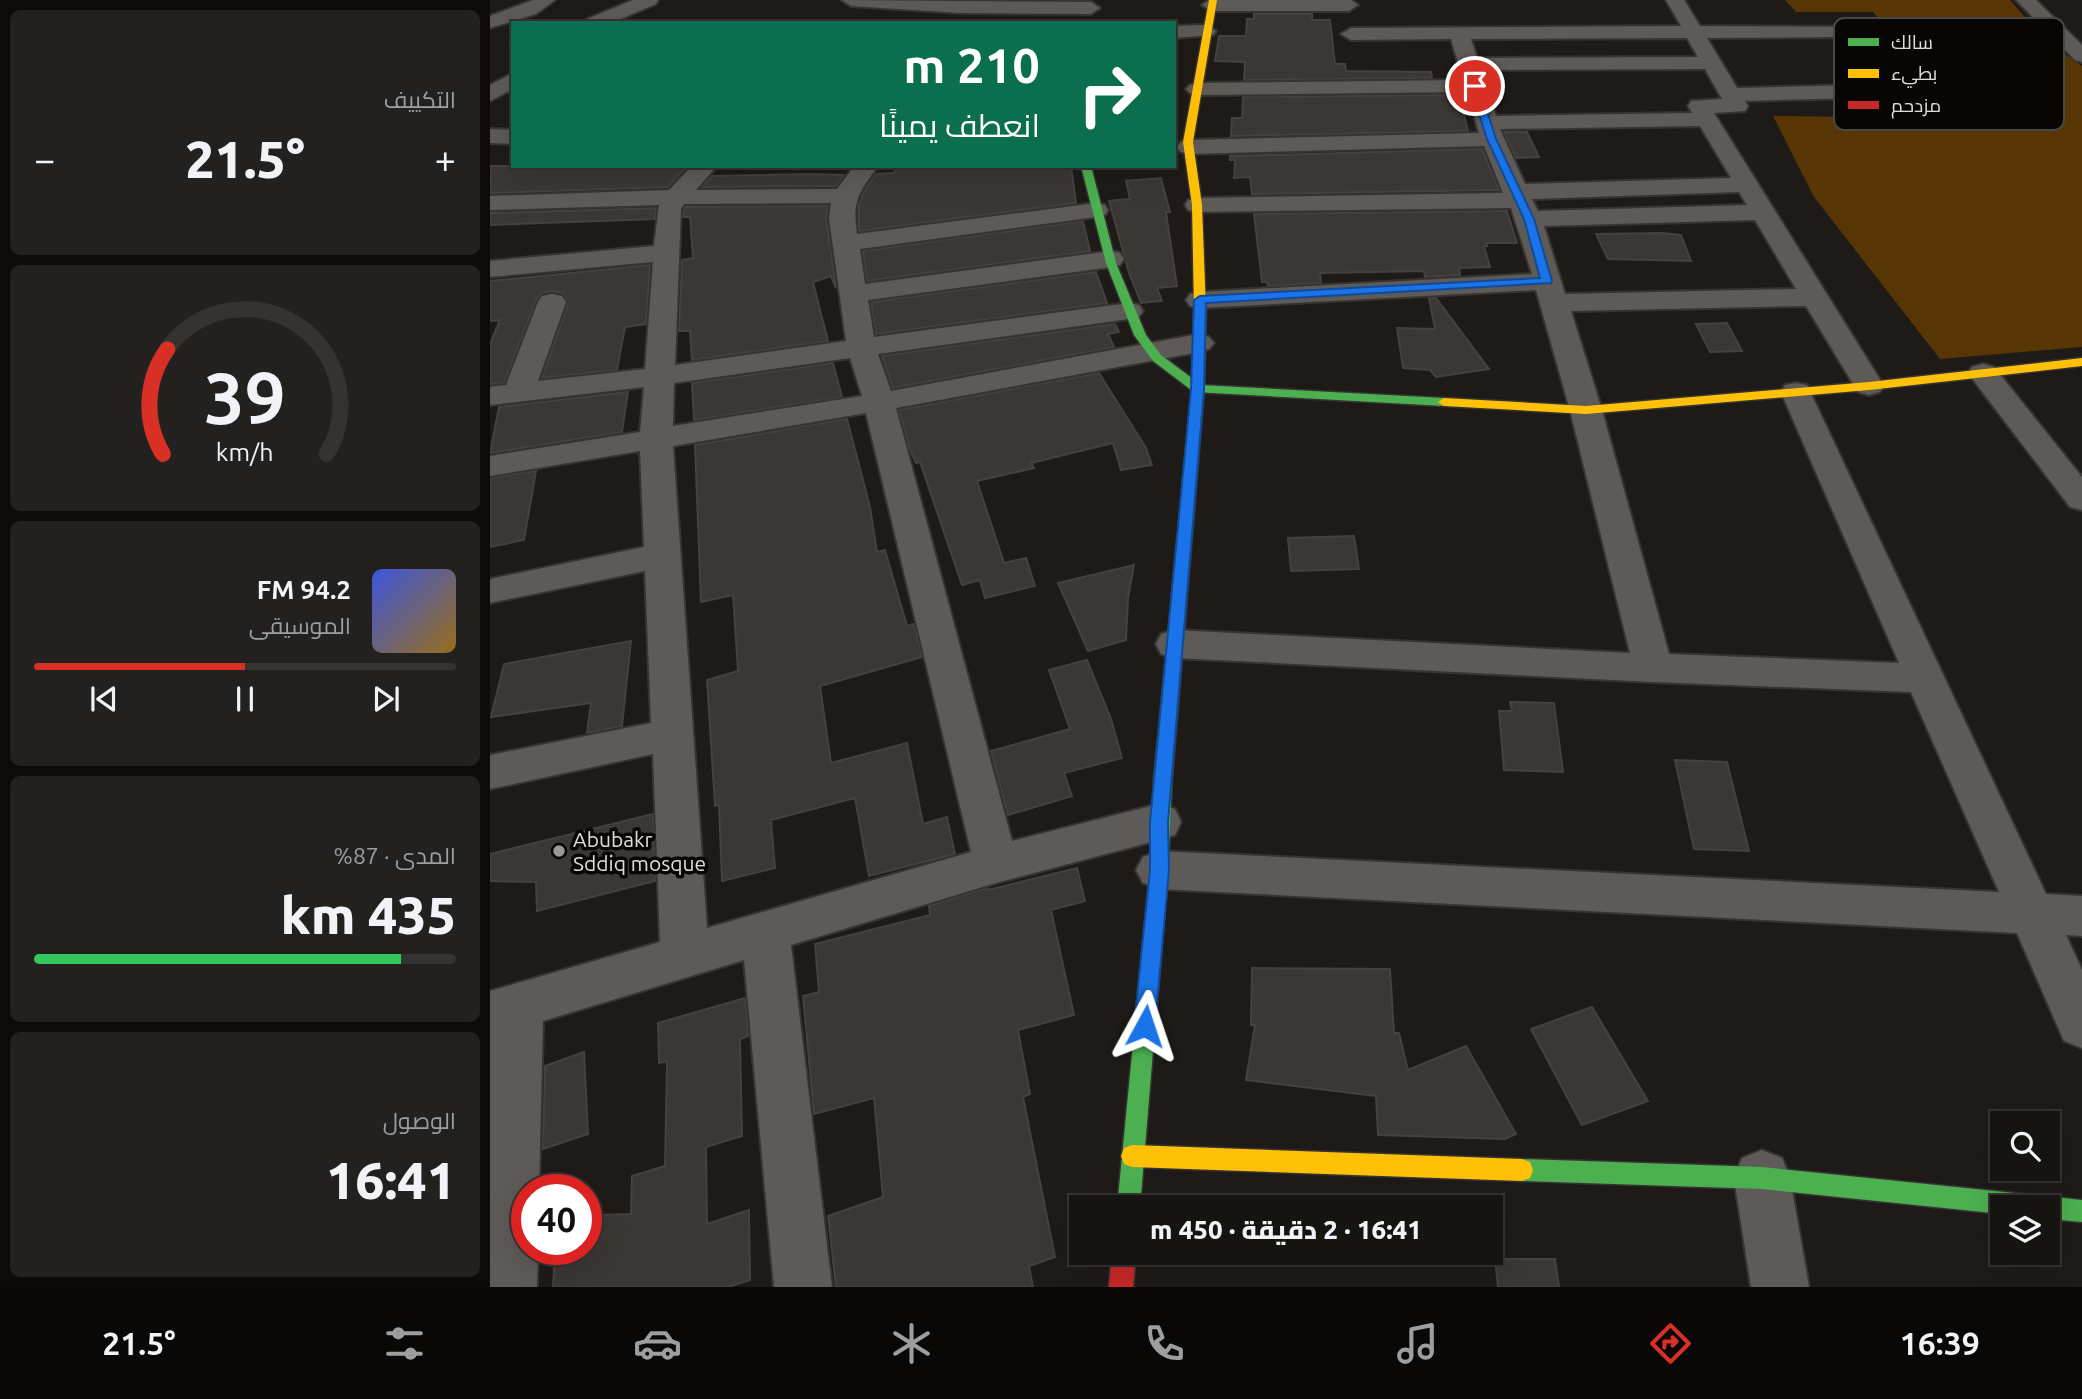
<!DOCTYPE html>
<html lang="ar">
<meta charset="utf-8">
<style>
body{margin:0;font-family:Ubuntu,Cairo,sans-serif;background:#23211f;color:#f1f3f6;direction:rtl;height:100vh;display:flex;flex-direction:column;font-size:26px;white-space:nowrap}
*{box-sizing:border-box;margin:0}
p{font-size:23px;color:#9e9e9f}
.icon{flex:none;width:38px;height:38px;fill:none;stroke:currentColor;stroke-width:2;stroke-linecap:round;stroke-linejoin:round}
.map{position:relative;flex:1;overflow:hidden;direction:ltr}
.drawer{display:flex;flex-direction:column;gap:10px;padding:10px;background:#0c0b09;width:490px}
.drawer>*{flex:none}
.guide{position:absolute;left:21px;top:21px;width:665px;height:147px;border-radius:0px;box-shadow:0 7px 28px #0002,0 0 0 2px #353331;direction:rtl;background:#0b6e4f;color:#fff;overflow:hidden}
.fabs{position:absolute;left:1500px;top:1111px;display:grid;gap:14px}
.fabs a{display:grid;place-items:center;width:70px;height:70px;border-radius:0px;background:#161411;box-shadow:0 7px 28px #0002,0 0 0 2px #353331;font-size:35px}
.speed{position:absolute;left:21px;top:1174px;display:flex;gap:14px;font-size:35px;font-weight:700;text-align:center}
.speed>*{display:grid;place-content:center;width:91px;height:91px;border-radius:50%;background:#161411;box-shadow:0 7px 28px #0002,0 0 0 2px #353331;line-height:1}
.speed .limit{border:10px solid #d22;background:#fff;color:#111}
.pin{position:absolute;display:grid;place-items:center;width:60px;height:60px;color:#fff;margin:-30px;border:4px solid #fff;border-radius:50%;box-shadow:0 2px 7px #0007}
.me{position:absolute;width:77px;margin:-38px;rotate:5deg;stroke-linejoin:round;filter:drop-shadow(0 0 5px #0008)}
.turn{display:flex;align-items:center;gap:24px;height:147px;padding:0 21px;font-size:32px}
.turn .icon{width:91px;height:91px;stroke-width:2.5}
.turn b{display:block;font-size:49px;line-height:60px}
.big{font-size:52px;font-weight:800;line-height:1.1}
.drawer .widget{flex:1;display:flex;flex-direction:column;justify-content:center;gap:10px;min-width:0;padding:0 24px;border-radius:10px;background:#23211f}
.drawer .dial{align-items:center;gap:0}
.dial svg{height:182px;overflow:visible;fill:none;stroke:#353331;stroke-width:7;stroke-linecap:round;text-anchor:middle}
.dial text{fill:#f1f3f6;stroke:none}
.song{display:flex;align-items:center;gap:21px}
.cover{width:84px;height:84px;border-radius:10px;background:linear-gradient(135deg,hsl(230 70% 55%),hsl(40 70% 35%))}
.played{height:7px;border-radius:4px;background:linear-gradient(90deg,#d93025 50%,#353331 50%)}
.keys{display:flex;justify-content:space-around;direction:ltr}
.heat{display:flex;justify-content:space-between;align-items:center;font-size:38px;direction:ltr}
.charge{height:10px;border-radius:5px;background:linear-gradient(90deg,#34c759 87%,#353331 0)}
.trip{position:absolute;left:579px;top:1195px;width:434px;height:70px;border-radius:0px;background:#161411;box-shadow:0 7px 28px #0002,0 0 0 2px #353331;font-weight:800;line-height:70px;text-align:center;direction:rtl}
.dock{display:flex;height:112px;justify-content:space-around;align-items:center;background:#090807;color:#9e9e9f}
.dock .icon{width:49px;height:49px}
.dock .on{color:#d93025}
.dock b{font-size:32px;color:#f1f3f6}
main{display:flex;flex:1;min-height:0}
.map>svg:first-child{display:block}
.forest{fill:#573504}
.building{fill:#3a3734;stroke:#44413e;stroke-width:2}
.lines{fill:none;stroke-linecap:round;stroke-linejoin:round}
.street-casing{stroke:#363432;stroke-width:4}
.fast-casing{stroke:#363432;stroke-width:3}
.slow-casing{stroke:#363432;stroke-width:3}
.jam-casing{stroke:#363432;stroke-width:3}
.street{fill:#5d5a57;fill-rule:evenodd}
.fast{fill:#4caf50;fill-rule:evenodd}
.slow{fill:#ffc107;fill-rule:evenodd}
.jam{fill:#c62828;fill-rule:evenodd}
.route{fill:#1a73e8;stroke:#114b97;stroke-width:2}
.poi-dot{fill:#9d9894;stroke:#080604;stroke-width:2.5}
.labels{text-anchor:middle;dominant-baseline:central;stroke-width:7;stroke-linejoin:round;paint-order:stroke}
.poi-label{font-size:21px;fill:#e1dcd8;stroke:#080604;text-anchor:start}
.key{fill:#080604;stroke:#494644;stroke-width:2}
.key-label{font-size:19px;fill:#e1dcd8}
</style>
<main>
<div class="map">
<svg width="1592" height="1287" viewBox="0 0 1592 1287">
<rect width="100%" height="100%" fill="#1e1a17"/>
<!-- forest -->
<polygon class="forest" points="1295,0 1520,0 1557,42 1592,66 1592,347 1450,359 1324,197 1283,116 1480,118 1383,12 1306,12"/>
<!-- building -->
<g class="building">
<polygon points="764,14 822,14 822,20 840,20 845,64 855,64 856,71 941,72 942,78 754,80 755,62 725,61 729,36 756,36 757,19 764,19"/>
<polygon points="969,95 978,131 741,136 742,118 752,118 753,97"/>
<polygon points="1014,132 1037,132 1049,157 1026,158"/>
<polygon points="992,149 1009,190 762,194 760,177 744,178 745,160 740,160 740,156"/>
<polygon points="0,166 197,166 178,187 0,193"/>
<polygon points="407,166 581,166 586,203 369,231 369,205 374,192 386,174 404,173"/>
<polygon points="320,174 354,175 346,186 212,187 222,176"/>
<polygon points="671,178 680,212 676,212 687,286 667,288 672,301 651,303 639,273 619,201 640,199 636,181"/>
<polygon points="338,206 336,218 346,288 341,276 323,282 338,341 202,360 200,331 189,331 192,260 203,258 200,217 193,217 195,207"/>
<polygon points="166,208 165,219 0,225 0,213"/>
<polygon points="1017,211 1027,243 996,243 997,246 994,246 1000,267 969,268 970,275 935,277 934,271 830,273 831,283 778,286 777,282 772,282 764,214"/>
<polygon points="593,221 600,251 377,281 373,251"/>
<polygon points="1173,233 1191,235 1201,261 1118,259 1106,234"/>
<polygon points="160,265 156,324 135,327 127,370 52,378 78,303 73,293 61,291 51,293 46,301 14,383 0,384 0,344 10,320 0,321 0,281"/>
<polygon points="606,272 617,303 386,334 381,302"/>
<polygon points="939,298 946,298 999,369 946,377 940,370 913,368 907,328 945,329"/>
<polygon points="1237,323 1252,351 1220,352 1206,324"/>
<polygon points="625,324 629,332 618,334 624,347 403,388 392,356"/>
<polygon points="343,363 352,397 204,420 202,383"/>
<polygon points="609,373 656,448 662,465 631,470 623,443 541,463 544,468 487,481 514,563 536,558 545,586 495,598 490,580 472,585 430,462 426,463 420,450 409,410"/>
<polygon points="138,392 132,432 0,453 9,407"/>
<polygon points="357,419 380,507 387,552 395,550 417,626 424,624 432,657 330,686 341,763 417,743 433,824 457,817 465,854 379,876 365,798 281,820 285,868 232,881 229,805 225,806 217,680 248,671 243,595 211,602 205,445"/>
<polygon points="46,471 34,540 0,547 0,478"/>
<polygon points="864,536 869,569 801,571 798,538"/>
<polygon points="644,565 638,598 636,640 598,651 568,583"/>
<polygon points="141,641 132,726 97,733 101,703 1,717 14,664"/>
<polygon points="597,660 621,719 632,758 574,773 582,796 518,815 501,751 580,729 559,670"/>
<polygon points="1020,702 1064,703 1073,772 1014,770 1009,711 1022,711"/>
<polygon points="1185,760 1237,762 1259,851 1204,849"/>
<polygon points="163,814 165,881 47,911 46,882 0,881 0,854"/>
<polygon points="587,868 595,901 561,910 584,1015 528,1030 540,1094 533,1097 565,1257 539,1266 543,1287 346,1287 338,1216 393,1197 384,1098 324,1114 313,996 329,992 325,944 440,915 439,906 497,888 498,890"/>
<polygon points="762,968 900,969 904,1033 909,1033 918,1070 976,1046 1026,1134 1015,1139 888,1135 886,1096 756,1080 765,1025 761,1025"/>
<polygon points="255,998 258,1036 250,1039 252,1136 216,1147 217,1224 259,1210 260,1280 238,1287 63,1287 65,1250 96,1250 96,1218 107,1215 141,1214 142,1176 175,1166 177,1061 169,1063 168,1023"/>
<polygon points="1102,1007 1158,1101 1092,1125 1041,1029"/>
<polygon points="94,1052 98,1134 53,1149 55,1066"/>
<polygon points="1005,1259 1065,1259 1069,1287 1008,1287"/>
</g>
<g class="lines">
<!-- street casing -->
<g class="street-casing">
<g id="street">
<polygon points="43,0 65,0 46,14 0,28 0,16"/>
<polygon points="143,0 168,0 166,4 121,23 95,23 97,19"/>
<polygon points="352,0 601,2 610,8 601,14 470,13 361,6"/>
<polygon points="719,0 861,0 868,5 859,11 721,11 712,5"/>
<path d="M1176 0H1194L1210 26 1394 27 1397 31 1394 35 1369 37 1426 84 1420 92 1403 97 1255 101 1258 106 1255 111 1224 113 1394 386 1390 392 1379 395 1368 392 1316 306 1081 311 1112 410 1179 654 1409 663 1291 392 1295 385 1306 383 1317 385 1556 894 1592 896V936L1576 935 1592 970V1048L1574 1041 1527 933 669 889 653 883 646 870 653 857 669 851 1509 892 1421 692 1163 682 685 658 671 654 666 644 671 634 685 630 1140 653 1080 410 1046 290 710 308 700 306 696 300 700 294 710 292 1042 274 1021 208 707 212 698 210 695 205 698 200 707 198 1013 193 994 146 699 154 691 152 687 147 691 142 699 140 989 133 977 92 707 95 700 93 696 89 700 85 707 83 973 80 961 39 861 40 851 34 861 28 1191 26ZM1345 37 1403 84 1247 88 1217 38ZM1197 38 1208 57 987 58 981 39ZM1215 69 1232 99 1201 101 1198 106 1202 113 1006 116 991 70ZM1210 126 1241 178 1035 184 1010 129ZM1249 192 1257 205 1048 211 1042 199ZM1265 220 1306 289 1075 294 1054 226Z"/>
<polygon points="1526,0 1546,0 1592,45 1592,62 1585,60"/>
<polygon points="716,25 726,31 723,35 684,38 684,26"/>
<polygon points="23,73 23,89 0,101 0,85"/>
<polygon points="0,129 23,130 23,144 0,143"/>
<path d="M202 166H227L206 190 347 189 364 166H388C369 193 362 200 367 234L606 203 615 205 618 210 615 215 606 217 370 249 375 284 621 251 630 253 634 259 630 265 621 267 378 300 384 337 639 303 649 305 653 311 649 317 639 319 388 354 401 391 709 334 719 337 724 343 719 349 709 352 406 408 522 841 669 804 685 809 691 822 685 835 669 840 506 883 301 945 342 1287H284L254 960 53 1021 49 1190H37V1250H48L47 1287H0V991L170 942 163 754 0 789V755L161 723 155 571 0 603V579L154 547 150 451 0 476V456L150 432 154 387 0 405V387L16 385 48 302 52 296 62 294 72 296 76 302 48 381 155 369 163 262 0 277V261L164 246 169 205 0 210V196L179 190ZM341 203 339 218 356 341 185 365 191 209 194 204ZM360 358 372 396 183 426 184 383ZM376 413 481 852 217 928 183 446Z"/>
<polygon points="1493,364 1504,367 1592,477 1592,510 1580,507 1478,373 1482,367"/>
<polygon points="1272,1150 1292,1158 1300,1178 1319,1287 1261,1287 1244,1178 1252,1158"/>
</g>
</g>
<!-- fast casing -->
<g class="fast-casing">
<g id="fast">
<polygon points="591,166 601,166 626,263 656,335 671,355 711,385 954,398 960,402 954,406 704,392 663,361 644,335 616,263"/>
<polygon points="673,772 679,774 682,779 678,870 650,1208 627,1208 660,870 664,779 667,774"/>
<polygon points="1032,1159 1272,1167 1592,1200 1592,1222 1558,1219 1558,1208 1512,1208 1512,1214 1272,1189 1032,1181 1024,1178 1021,1170 1024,1162"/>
</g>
</g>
<!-- slow casing -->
<g class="slow-casing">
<g id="slow">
<polygon points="719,0 727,0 703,142 712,205 716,310 710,313 704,310 702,205 693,142"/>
<polygon points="1592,358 1592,366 1379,390 1096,414 954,406 948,402 954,398 1096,406 1379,382"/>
<polygon points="642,1145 1032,1159 1040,1162 1043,1170 1040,1178 1032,1181 642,1167 634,1164 631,1156 634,1148"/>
</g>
</g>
<!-- jam casing -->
<g class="jam-casing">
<g id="jam">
<polygon points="710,307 716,310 714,389 682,779 679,784 673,786 667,784 664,779 702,389 704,310"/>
<polygon points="622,1253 646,1253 643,1287 619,1287"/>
</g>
</g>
<!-- street -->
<use href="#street" class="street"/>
<!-- fast -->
<use href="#fast" class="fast"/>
<!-- slow -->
<use href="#slow" class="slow"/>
<!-- jam -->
<use href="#jam" class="jam"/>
</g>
<!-- route -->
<polygon class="route" points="985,83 989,86 1006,139 1044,219 1062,281 1061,283 716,303 714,389 678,822 679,870 665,1026 662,1033 655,1036 647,1033 644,1026 660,870 660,822 701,389 704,300 710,296 1050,278 1034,219 997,139 980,86"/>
<!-- markers -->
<circle class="poi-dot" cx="69" cy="851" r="7"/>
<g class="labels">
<!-- poi labels -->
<g class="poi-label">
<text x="83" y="839">Abubakr<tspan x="83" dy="24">Sddiq mosque</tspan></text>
</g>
</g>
<!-- legend -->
<rect x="1344" y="18" width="230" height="112" rx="10" class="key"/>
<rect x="1358" y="38" width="31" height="8" fill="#4caf50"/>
<rect x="1358" y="69" width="31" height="9" fill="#ffc107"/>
<rect x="1358" y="101" width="31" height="8" fill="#c62828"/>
<g class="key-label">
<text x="1401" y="49">سالك</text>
<text x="1401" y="80">بطيء</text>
<text x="1401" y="112">مزدحم</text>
</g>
</svg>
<div class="fabs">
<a><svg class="icon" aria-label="search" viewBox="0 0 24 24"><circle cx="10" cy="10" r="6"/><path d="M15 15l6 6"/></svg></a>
<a><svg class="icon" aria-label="layers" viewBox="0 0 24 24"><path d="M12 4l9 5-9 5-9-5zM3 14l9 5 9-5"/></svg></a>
</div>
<div class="speed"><div class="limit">40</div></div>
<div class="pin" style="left:985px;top:86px;background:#d93025"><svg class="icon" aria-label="arrive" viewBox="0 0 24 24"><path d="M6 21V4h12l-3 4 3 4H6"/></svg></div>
<svg class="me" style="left:655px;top:1026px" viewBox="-20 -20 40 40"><path d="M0-17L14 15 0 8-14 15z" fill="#1a73e8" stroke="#fff" stroke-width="4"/></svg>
<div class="trip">16:41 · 2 دقيقة · 450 m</div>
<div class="guide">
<div class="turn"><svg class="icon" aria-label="right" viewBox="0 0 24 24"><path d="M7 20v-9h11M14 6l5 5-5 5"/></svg><div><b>210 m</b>انعطف يمينًا</div></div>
</div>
</div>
<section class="drawer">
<div class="widget"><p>التكييف</p>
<div class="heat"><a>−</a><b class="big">21.5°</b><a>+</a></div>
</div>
<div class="widget dial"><svg viewBox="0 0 100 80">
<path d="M14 69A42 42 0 1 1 86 69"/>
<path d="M14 69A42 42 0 0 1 16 23" stroke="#d93025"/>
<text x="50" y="56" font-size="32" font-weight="700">39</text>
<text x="50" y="72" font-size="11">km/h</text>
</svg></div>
<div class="widget">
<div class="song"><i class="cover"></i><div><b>94.2 FM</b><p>الموسيقى</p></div></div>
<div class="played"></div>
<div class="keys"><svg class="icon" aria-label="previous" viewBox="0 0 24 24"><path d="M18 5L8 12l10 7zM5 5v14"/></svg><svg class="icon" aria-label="pause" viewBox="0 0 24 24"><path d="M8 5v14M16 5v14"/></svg><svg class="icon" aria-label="next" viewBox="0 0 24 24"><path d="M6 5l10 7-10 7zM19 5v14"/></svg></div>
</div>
<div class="widget"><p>المدى · 87%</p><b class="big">435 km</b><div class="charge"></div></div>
<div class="widget"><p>الوصول</p><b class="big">16:41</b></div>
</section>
</main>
<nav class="dock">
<b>16:39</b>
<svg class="icon on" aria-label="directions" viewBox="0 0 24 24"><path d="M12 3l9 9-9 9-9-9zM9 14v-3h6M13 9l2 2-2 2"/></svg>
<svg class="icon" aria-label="music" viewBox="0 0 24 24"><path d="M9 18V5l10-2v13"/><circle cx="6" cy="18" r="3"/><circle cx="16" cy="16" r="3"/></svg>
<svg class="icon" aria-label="phone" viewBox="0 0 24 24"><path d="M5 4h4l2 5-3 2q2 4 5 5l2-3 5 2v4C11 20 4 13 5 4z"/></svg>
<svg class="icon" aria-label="climate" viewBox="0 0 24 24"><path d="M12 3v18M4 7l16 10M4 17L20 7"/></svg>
<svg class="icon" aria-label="car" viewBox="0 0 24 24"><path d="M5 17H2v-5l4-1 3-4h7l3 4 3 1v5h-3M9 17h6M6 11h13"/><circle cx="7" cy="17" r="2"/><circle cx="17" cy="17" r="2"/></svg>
<svg class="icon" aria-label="filters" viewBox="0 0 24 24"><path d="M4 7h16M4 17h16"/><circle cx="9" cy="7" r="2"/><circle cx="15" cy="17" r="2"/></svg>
<b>21.5°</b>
</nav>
